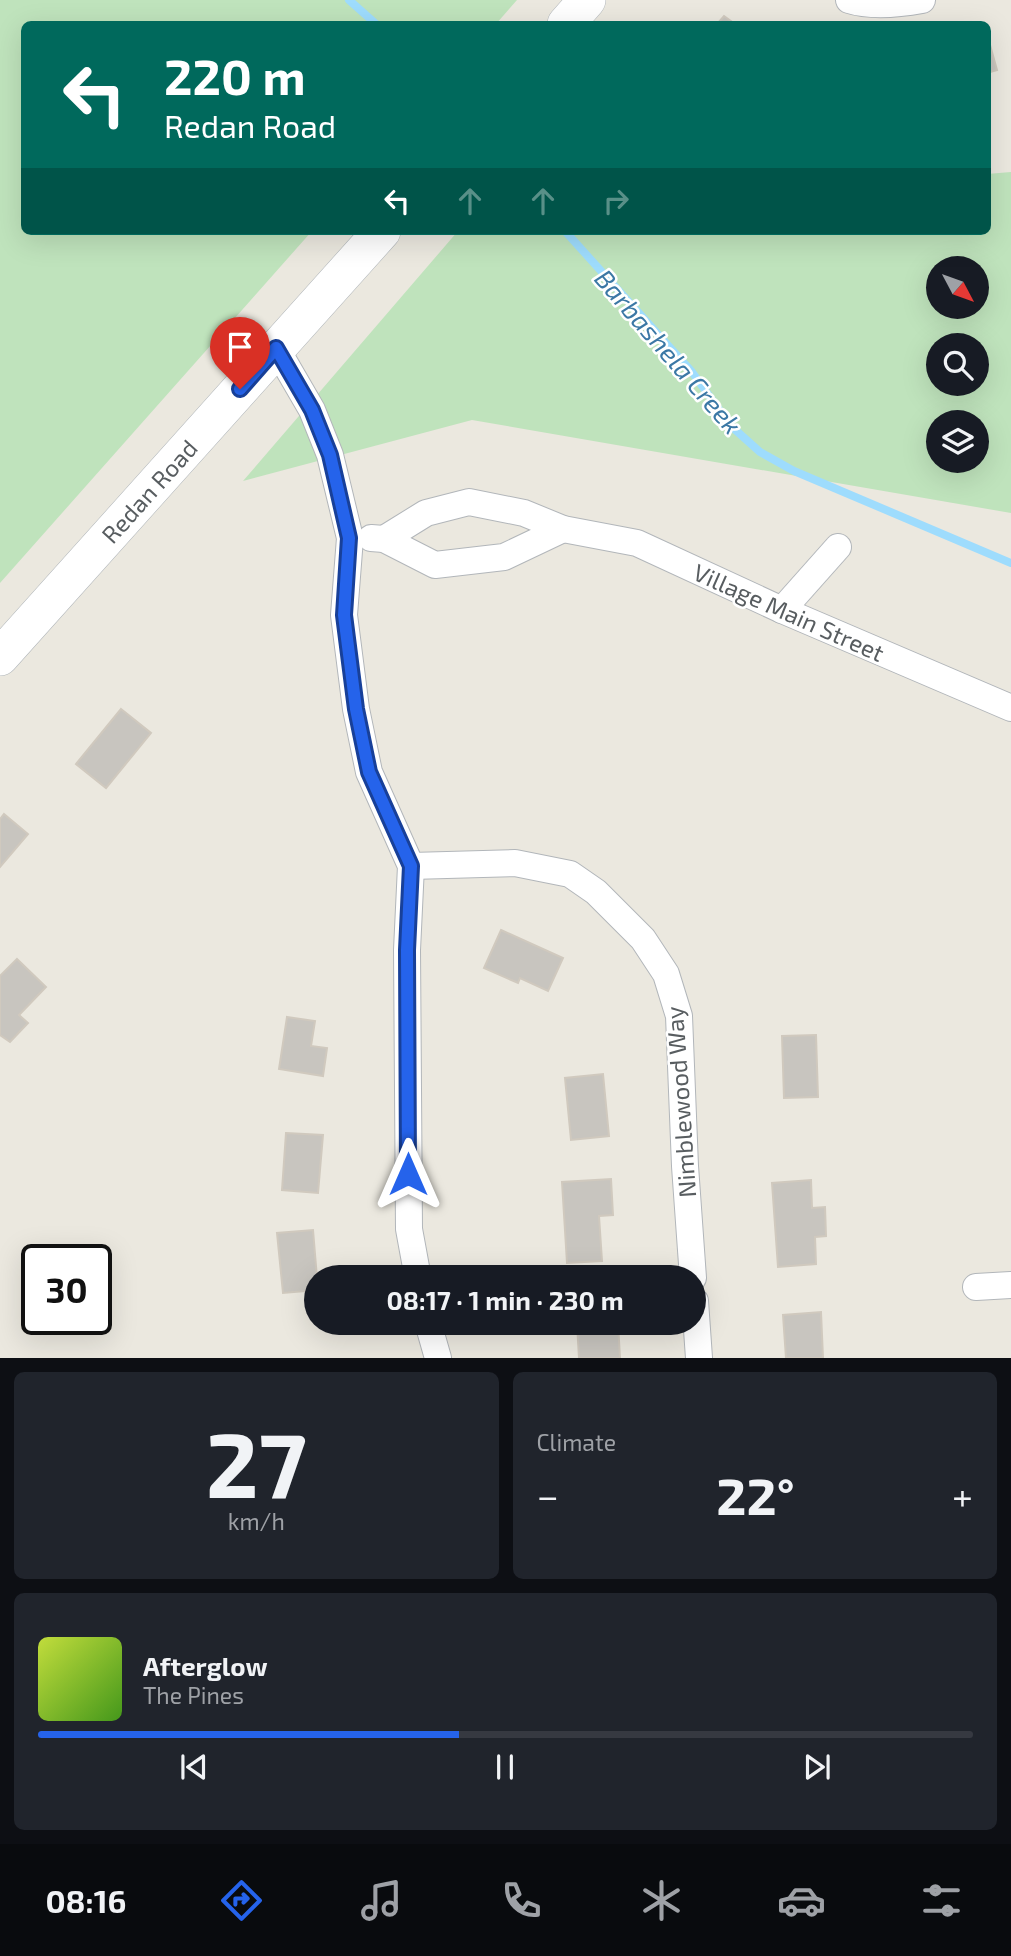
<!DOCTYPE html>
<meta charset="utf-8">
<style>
body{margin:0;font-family:"Exo 2",sans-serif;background:#20242c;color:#f1f3f6;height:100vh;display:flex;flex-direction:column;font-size:26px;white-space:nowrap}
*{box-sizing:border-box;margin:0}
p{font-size:23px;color:#9ea1a6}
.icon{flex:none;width:38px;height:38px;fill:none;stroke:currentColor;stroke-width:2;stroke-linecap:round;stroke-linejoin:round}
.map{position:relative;height:1358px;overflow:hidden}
.drawer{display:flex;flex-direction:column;gap:14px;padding:14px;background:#0d0f14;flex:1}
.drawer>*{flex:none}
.guide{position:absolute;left:21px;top:21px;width:970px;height:214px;border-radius:10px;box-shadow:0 7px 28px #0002;background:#00695c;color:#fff;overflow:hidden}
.needle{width:46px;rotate:131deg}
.controls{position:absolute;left:926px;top:256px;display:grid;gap:14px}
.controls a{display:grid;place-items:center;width:63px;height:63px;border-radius:50%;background:#171b24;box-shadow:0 7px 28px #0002;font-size:35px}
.speed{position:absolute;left:21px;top:1244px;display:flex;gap:14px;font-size:35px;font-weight:700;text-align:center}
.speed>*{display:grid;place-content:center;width:91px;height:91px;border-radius:50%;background:#171b24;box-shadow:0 7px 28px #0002;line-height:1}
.speed .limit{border:4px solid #111;border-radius:10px;background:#fff;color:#111}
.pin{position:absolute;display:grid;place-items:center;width:60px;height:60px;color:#fff;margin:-72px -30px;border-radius:50% 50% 50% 0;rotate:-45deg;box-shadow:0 0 7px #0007}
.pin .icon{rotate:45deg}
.me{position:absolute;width:77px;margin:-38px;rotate:0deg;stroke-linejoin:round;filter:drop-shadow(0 0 5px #0008)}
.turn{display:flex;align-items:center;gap:24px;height:147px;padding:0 28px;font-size:32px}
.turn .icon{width:91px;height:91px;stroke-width:2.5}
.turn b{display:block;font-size:49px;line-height:60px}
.lanes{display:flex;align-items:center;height:66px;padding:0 28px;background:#0003;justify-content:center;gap:35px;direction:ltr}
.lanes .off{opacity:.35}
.big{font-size:52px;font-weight:700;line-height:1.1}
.drawer .tile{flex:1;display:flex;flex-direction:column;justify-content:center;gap:10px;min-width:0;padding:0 24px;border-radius:10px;background:#20242c}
.drawer .dial{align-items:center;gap:0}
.dial b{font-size:91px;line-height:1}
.song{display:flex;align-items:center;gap:21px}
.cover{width:84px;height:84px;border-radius:10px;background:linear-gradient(135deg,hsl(70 70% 55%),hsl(100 70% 35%))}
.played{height:7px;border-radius:4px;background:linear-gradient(90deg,#2563eb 45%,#363941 45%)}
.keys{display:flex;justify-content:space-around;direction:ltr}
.heat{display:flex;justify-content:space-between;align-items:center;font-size:38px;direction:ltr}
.drawer .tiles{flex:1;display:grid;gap:14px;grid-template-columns:1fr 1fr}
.tile:last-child{grid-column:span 2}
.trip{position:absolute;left:304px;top:1265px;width:402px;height:70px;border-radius:35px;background:#171b24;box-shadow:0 7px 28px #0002;font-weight:700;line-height:70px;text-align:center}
.tabs{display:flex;height:112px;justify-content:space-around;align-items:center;background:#090b0e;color:#9ea1a6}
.tabs .icon{width:49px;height:49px}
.tabs .selected{color:#2563eb}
.tabs b{font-size:32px;color:#f1f3f6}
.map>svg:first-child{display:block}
.green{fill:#bfe3bc;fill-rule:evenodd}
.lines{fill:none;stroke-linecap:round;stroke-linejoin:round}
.stream{stroke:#9edcfd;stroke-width:8}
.building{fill:#c8c5bf;stroke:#d0c9be;stroke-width:2}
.street-casing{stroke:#b2b6ba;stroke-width:28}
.secondary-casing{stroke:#b1b6ba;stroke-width:38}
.street{stroke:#fff;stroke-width:26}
.secondary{stroke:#fff;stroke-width:37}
.route-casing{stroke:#184099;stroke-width:18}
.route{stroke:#2563eb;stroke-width:12}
.labels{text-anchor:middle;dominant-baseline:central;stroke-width:5;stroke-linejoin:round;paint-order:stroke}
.street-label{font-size:24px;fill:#585d60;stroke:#fff}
.water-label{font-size:26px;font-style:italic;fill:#3b78a5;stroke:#fff}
</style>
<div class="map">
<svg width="1011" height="1358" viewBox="0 0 1011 1358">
<rect width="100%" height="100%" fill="#ebe8df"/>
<!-- green -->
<g class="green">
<polygon points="0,0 517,0 496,24 24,24 24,231 312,231 0,583"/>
<path d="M1011 172V513L472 420 243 481 458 231H987V174ZM938 268H976V306H938ZM938 345H976V383H938ZM938 422H976V460H938Z"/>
</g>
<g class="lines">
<!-- stream -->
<g class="stream">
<polyline points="349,0 376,24"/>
<polyline points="565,231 692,372 731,426 760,452 794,471 1011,563"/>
</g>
</g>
<!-- building -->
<g class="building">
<polygon points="724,16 735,24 717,24"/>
<polygon points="987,34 997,70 987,73"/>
<polygon points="121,709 151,733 106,788 76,764"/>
<polygon points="4,814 28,834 0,867 0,819"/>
<polygon points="501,930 563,958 548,991 520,978 518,983 484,968"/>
<polygon points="17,959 46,987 19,1015 28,1023 10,1042 0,1035 0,976"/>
<polygon points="287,1017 315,1021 311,1046 327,1048 323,1076 279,1069"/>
<polygon points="816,1035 818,1097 784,1098 782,1036"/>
<polygon points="603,1074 609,1136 571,1140 565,1078"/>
<polygon points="286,1133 323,1135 318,1193 282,1190"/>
<polygon points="611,1179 613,1215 599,1216 602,1261 567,1263 562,1182"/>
<polygon points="811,1180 812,1208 825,1207 826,1236 815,1237 816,1264 778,1267 772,1183"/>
<polygon points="313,1230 317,1278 317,1290 283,1293 277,1233"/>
<polygon points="821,1312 823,1358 786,1358 783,1315"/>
<polygon points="577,1323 618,1323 620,1358 579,1358"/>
</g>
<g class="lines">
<!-- street casing -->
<g class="street-casing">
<g id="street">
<path d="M849 0C871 7 900 4 922 0"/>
<polyline points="276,348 312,410 330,455 350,538 344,615 356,709 369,772 411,866 407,950 409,1229 418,1278"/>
<polyline points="371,538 384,539 435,565 504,557 563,529"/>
<polyline points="384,539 426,513 469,502 524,513 563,529 637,543 782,610 1011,708"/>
<polyline points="782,610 838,547"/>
<polyline points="411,866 515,863 570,874 596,892 643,939 666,974 679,1016 685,1166 693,1278"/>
<polyline points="976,1287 1011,1285"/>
<polyline points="695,1301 699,1358"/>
<polyline points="428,1323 438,1358"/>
</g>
</g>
<!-- secondary casing -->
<g class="secondary-casing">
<g id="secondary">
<polyline points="566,24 587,0"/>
<polyline points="0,657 382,231"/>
</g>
</g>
<!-- street -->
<use href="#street" class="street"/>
<!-- secondary -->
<use href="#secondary" class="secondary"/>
</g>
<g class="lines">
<!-- route casing -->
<g class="route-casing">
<polyline id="route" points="240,389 276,348 312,410 330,455 349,538 344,615 356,709 369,772 411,866 407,950 408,1174"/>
</g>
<!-- route -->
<use href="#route" class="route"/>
</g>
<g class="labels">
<!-- street labels -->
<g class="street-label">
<text transform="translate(149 491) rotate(-48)">Redan Road</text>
<text transform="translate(789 612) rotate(24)">Village Main Street</text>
<text transform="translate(680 1102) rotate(-94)">Nimblewood Way</text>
</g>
<!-- water labels -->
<g class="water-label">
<text transform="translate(669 351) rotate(49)">Barbashela Creek</text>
</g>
</g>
</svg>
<div class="controls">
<a><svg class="needle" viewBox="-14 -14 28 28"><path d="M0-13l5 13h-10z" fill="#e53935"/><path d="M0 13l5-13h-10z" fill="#9ea1a6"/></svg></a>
<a><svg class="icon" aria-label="search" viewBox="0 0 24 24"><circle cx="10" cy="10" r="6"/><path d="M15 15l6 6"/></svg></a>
<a><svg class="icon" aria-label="layers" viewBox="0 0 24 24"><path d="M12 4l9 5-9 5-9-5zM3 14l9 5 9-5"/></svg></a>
</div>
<div class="speed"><div class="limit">30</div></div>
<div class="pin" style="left:240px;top:389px;background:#d93025"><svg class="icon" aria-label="arrive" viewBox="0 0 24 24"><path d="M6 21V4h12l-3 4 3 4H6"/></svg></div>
<svg class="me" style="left:408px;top:1174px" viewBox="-20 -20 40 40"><path d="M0-17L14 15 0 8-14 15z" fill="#2563eb" stroke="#fff" stroke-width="4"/></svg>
<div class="trip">08:17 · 1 min · 230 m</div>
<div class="guide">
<div class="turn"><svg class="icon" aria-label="left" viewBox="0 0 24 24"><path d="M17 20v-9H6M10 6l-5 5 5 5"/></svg><div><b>220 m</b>Redan Road</div></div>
<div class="lanes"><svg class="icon" aria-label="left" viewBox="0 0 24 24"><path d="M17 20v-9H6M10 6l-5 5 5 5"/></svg><svg class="icon off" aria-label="ahead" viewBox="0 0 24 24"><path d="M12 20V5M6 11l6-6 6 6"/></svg><svg class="icon off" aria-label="ahead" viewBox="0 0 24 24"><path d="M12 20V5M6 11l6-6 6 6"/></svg><svg class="icon off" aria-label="right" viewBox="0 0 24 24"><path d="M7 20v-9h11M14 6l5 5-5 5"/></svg></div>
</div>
</div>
<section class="drawer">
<div class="tiles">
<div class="tile dial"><b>27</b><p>km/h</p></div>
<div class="tile"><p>Climate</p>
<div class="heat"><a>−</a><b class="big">22°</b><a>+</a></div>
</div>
<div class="tile">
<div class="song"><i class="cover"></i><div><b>Afterglow</b><p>The Pines</p></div></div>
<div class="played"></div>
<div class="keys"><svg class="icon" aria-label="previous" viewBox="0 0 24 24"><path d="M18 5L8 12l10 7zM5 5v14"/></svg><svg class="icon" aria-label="pause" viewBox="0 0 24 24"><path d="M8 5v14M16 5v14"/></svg><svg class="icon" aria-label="next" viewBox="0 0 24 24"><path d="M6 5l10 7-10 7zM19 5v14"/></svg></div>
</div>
</div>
</section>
<nav class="tabs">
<b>08:16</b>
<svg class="icon selected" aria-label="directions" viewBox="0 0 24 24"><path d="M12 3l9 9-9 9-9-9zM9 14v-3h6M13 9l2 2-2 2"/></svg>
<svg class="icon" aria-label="music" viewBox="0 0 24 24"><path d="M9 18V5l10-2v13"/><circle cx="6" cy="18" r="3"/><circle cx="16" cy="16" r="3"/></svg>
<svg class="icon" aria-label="phone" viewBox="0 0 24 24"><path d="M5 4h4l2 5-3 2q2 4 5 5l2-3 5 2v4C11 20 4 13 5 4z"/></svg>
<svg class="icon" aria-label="climate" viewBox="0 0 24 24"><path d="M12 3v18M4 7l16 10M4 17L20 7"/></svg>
<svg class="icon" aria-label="car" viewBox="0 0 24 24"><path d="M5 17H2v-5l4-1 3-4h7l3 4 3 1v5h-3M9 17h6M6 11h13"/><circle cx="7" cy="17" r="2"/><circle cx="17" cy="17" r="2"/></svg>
<svg class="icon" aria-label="filters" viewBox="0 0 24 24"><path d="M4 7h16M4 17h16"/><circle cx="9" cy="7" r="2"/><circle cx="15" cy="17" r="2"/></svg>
</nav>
